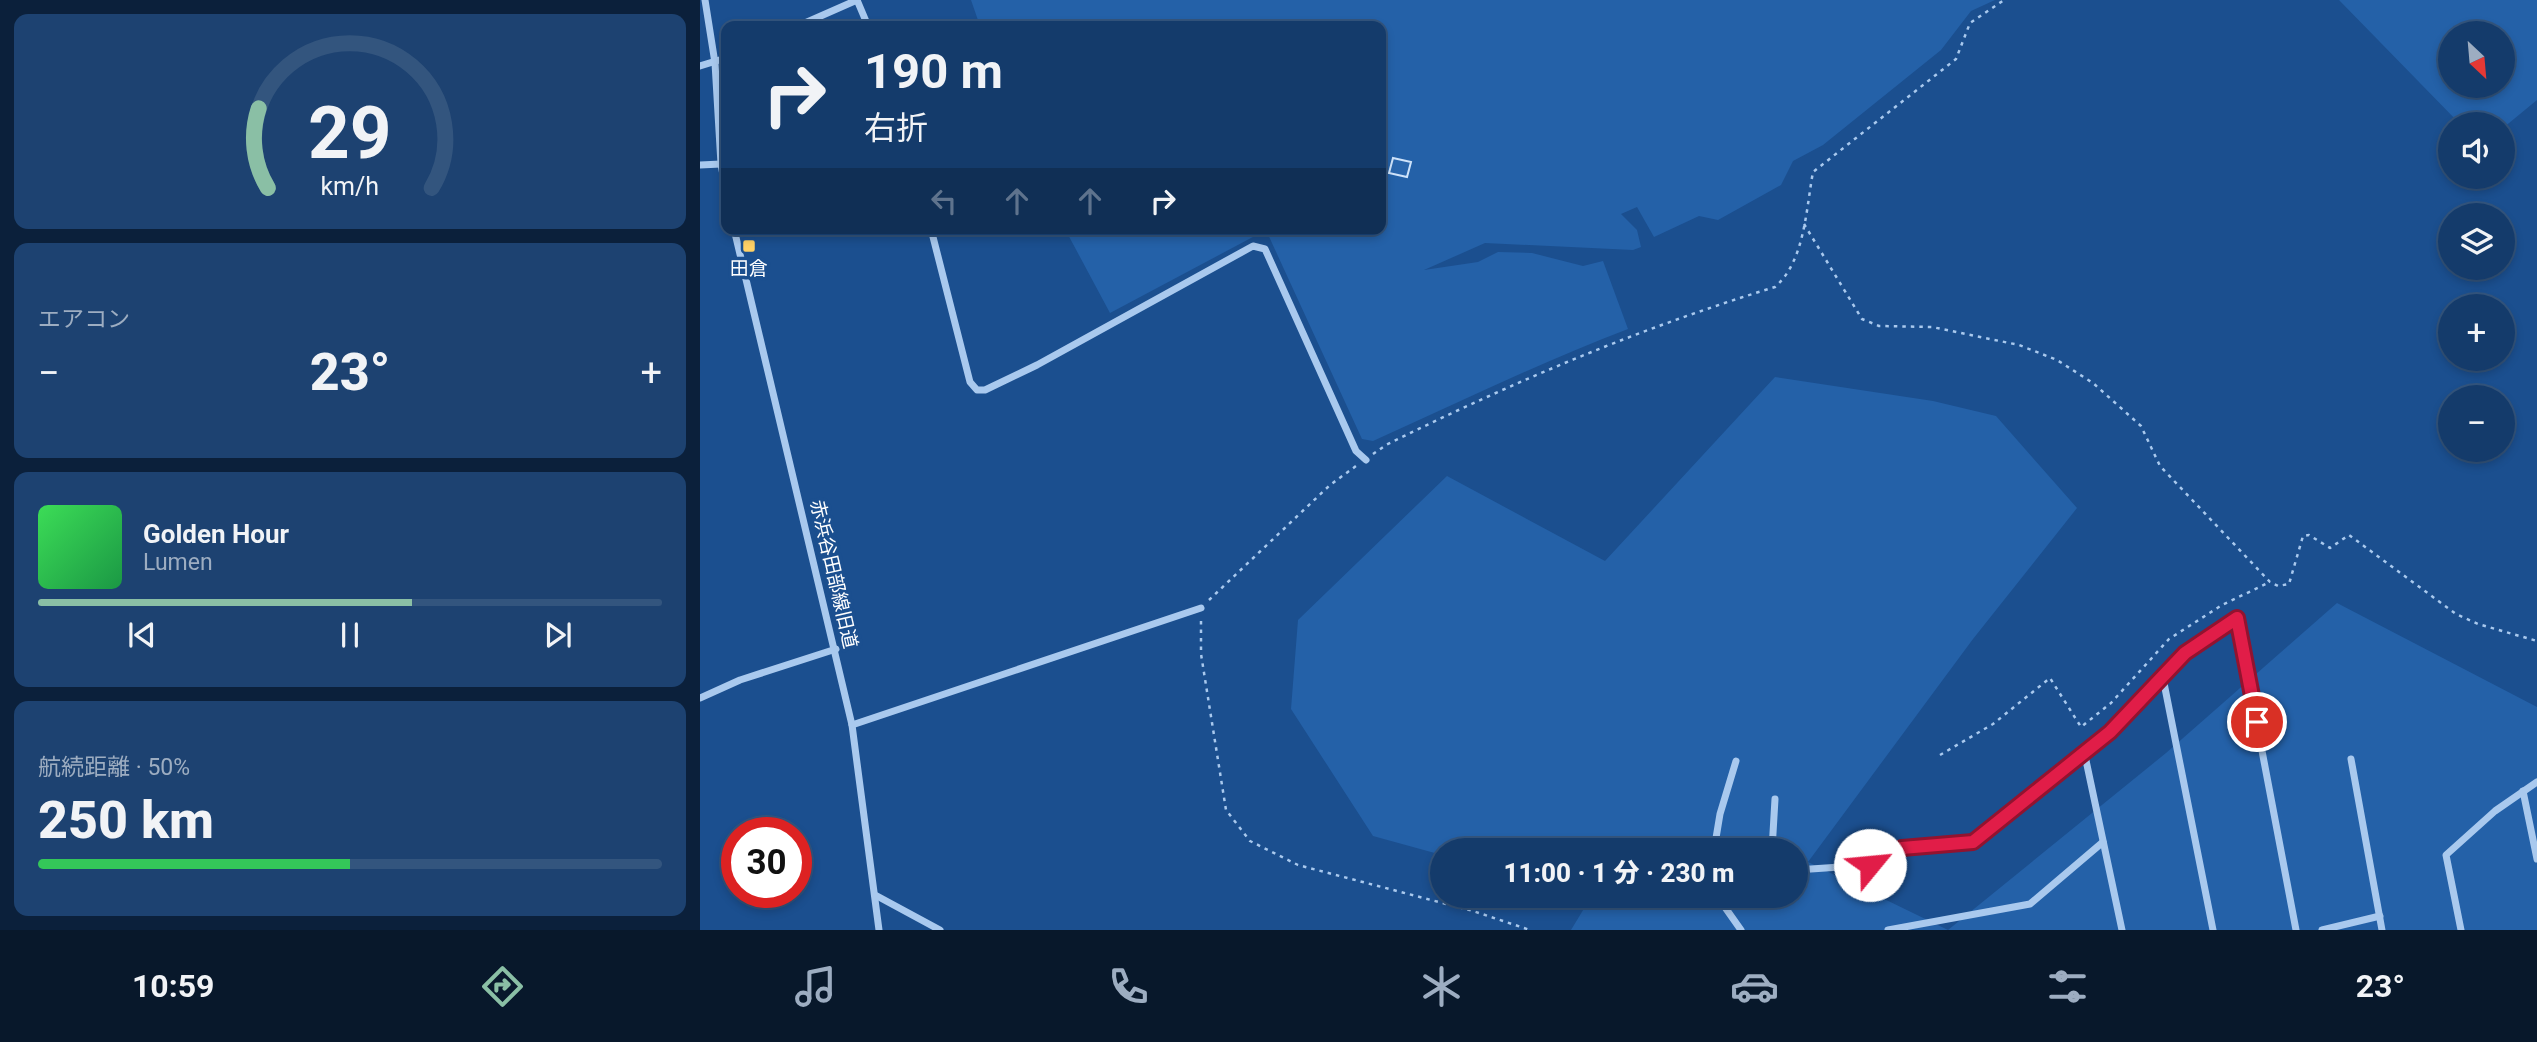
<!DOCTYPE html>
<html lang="ja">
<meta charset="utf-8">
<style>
body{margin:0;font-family:Roboto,"Noto Sans JP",sans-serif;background:#1d4271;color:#f1f3f6;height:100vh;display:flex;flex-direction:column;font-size:26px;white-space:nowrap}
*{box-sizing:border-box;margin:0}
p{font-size:23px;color:#9dadc1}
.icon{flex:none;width:38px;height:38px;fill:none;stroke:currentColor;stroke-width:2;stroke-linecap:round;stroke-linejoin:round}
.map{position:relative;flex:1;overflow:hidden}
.panel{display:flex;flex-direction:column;gap:14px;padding:14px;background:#0b203b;width:700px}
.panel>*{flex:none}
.hud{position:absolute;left:21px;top:21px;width:665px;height:214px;border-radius:14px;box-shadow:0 4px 10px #0003,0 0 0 2px #33557e;background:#143b6b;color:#f1f3f6;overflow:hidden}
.needle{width:46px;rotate:154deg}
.tools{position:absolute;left:1738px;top:21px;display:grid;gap:14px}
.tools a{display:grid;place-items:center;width:77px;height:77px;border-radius:50%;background:#143b6b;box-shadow:0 4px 10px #0003,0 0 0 2px #33557e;font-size:35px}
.speed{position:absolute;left:21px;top:817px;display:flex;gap:14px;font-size:35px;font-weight:700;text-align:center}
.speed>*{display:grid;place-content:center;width:91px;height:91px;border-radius:50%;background:#143b6b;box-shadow:0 4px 10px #0003,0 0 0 2px #33557e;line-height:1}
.speed .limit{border:10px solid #d22;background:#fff;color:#111}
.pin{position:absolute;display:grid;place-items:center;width:60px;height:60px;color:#fff;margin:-30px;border:4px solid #fff;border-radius:50%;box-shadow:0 2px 7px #0007}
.me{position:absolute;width:77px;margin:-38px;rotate:62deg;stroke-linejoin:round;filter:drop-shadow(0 0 5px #0008)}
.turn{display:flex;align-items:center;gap:24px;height:147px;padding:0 28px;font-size:32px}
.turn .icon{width:91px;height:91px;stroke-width:2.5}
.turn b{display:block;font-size:49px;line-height:60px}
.lanes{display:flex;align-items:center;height:66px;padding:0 28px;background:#0003;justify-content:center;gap:35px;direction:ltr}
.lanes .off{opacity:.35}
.big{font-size:52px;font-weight:800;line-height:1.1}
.panel .widget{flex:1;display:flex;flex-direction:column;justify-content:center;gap:10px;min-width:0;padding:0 24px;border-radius:14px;background:#1d4271}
.panel .dial{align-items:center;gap:0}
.dial svg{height:182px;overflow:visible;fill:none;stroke:#33557e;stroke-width:7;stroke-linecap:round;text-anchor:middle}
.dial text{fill:#f1f3f6;stroke:none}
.song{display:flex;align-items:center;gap:21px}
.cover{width:84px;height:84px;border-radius:10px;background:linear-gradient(135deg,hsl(130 70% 55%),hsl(140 70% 35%))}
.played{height:7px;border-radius:4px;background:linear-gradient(90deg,#8abfa5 60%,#33557e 60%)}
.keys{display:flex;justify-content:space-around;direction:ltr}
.heat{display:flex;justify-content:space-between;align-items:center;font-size:38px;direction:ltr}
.charge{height:10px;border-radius:5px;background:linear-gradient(90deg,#34c759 50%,#33557e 0)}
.trip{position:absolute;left:730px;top:838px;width:378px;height:70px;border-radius:35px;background:#143b6b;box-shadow:0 4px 10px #0003,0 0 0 2px #33557e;font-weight:800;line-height:70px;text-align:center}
.menu{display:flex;height:112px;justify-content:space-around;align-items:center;background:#08182b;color:#9dadc1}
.menu .icon{width:49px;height:49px}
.menu .selected{color:#8abfa5}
.menu b{font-size:32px;color:#f1f3f6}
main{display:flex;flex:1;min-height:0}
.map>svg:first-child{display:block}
.green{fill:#2461a8;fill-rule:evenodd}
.building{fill:#2a66ad;stroke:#cfe3fa;stroke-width:2}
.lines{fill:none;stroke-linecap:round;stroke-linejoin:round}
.path{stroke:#a9c9ee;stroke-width:2.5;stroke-dasharray:3.5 5;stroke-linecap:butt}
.minor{stroke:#a9c9ee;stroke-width:7}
.route-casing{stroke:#92132f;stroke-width:18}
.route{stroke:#e11d48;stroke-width:12}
.poi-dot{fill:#ffd166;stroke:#1b4f8f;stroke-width:2.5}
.labels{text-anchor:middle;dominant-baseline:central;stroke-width:7;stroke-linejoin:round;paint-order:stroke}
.poi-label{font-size:19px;fill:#fff;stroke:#1b4f8f}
.street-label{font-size:19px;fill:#fff;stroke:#1b4f8f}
</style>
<main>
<section class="panel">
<div class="widget dial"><svg viewBox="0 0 100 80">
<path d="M14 69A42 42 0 1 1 86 69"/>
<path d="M14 69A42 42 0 0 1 10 34" stroke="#8abfa5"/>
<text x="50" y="56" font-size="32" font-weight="700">29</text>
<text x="50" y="72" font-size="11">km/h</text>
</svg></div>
<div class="widget"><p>エアコン</p>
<div class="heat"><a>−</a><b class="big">23°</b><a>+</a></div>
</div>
<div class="widget">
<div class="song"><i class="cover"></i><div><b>Golden Hour</b><p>Lumen</p></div></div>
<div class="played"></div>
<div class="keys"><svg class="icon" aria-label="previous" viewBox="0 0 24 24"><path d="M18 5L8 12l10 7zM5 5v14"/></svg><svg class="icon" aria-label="pause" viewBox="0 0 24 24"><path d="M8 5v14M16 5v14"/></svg><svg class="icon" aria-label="next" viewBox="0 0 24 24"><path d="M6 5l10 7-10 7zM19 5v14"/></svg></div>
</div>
<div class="widget"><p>航続距離 · 50%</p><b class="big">250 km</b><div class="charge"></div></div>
</section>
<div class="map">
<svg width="1837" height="930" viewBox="0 0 1837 930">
<rect width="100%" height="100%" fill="#1b4f8f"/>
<!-- green -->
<g class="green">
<path d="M271 0H1295L1271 11 1241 50 1123 145 1093 161 1081 185 1018 220 999 216 954 237 937 207 921 214 937 230 941 247 933 250 785 243 724 270 778 262 798 252 832 253 883 266 903 261 928 329C841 362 758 403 673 441L662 439 566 230 410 313 365 229H681V26H280Z"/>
<path d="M1639 0H1837V100L1803 128 1802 124H1760ZM1750 33H1802V86H1750Z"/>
<polygon points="1075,377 1233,401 1296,416 1377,508 1273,639 1108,862 1248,930 1466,753 1637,603 1837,707 1837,930 871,930 891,897 889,896 1096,896 1096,850 742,850 742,855 673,836 591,709 598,620 747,476 905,561"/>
</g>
<!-- building -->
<polygon class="building" points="693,158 711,162 707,177 689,173"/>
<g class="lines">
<!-- path -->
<g class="path">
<polyline points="1104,224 1162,319 1179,326 1232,327 1319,345 1357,360 1393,383 1441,426 1460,466 1570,582 1578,586 1589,584 1603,536 1609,535 1630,548 1649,535 1756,614 1778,624 1837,641"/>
<path d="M673 454 686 445C813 382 940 328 1075 287 1105 261 1106 209 1113 172L1256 59 1270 23 1304 0"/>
<polyline points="509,600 630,485 656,466"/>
<polyline points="501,621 501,654 526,810 550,841 598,865 773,911 830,930"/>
<polyline points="1240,755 1293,724 1350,678 1381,727 1411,703 1469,639 1522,605 1570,582"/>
</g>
<!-- minor -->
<g class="minor">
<polyline points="5,0 15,63 21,164 26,193"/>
<polyline points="157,0 168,26"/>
<polyline points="98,26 157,0"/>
<polyline points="0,66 26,58"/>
<polyline points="0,165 21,164"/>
<polyline points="34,229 152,725 179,930"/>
<polyline points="231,229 270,382 277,390 285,390 337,365 553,246 565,249 656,451 666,460"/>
<polyline points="1463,678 1513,930"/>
<polyline points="0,698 40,680 136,649"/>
<polyline points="152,725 501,608"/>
<polyline points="1384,751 1422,930"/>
<polyline points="1651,759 1682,930"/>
<polyline points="1823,791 1837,859"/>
<polyline points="1014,850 1020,814 1036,761"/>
<polyline points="1072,850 1075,799"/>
<polyline points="1096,870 1170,865 1202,848 1274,842 1410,732 1484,653 1537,619 1596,930"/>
<polyline points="177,896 240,930"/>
<polyline points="1017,896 1041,930"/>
<polyline points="1188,930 1330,904 1403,842"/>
<polyline points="1622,930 1680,916"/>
<polyline points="1761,930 1746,855 1795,811 1837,782"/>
</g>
</g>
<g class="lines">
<!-- route casing -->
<g class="route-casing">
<polyline id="route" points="1170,865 1202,848 1273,842 1410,732 1485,653 1537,618 1557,722"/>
</g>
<!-- route -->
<use href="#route" class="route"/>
</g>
<!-- markers -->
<rect class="poi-dot" x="42" y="239" width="14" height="14" rx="3.5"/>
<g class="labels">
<!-- poi labels -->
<g class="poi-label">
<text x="49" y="268">田倉</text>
</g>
<!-- street labels -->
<g class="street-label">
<text transform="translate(134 574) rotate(77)">赤浜谷田部線旧道</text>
</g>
</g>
</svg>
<div class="tools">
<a><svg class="needle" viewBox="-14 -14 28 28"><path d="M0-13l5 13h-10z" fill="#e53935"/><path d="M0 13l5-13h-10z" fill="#9dadc1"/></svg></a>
<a><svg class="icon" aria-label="sound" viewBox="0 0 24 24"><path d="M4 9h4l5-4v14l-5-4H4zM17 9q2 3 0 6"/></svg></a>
<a><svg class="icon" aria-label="layers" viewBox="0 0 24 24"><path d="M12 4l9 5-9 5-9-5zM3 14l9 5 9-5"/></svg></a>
<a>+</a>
<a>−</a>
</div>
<div class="speed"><div class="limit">30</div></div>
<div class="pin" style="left:1557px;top:722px;background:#d93025"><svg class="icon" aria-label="arrive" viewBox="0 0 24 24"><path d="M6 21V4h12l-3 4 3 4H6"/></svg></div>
<svg class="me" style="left:1170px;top:865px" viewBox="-20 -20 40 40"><circle r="19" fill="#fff"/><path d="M0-13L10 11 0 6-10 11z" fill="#e11d48"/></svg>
<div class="trip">11:00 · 1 分 · 230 m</div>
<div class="hud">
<div class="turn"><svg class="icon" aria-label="right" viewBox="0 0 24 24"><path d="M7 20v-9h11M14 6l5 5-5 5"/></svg><div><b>190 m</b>右折</div></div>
<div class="lanes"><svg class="icon off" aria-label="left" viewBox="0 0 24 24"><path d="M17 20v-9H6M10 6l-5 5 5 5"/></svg><svg class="icon off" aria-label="ahead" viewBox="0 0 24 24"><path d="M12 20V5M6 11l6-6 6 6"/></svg><svg class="icon off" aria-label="ahead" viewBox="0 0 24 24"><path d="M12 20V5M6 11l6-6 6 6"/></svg><svg class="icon" aria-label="right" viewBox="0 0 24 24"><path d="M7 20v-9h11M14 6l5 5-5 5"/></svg></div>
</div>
</div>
</main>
<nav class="menu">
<b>10:59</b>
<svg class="icon selected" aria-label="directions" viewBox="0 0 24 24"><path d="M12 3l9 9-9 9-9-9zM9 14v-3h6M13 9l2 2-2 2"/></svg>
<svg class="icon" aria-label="music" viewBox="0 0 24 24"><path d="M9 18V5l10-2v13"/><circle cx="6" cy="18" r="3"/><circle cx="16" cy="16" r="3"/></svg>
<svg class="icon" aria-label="phone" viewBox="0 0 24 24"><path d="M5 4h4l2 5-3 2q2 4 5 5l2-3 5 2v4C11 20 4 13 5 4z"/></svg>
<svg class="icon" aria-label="climate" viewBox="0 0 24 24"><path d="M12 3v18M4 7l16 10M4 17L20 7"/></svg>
<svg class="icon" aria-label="car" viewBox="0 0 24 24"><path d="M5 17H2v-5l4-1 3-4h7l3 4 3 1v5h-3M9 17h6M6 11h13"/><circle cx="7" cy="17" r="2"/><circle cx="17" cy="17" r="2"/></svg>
<svg class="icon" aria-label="filters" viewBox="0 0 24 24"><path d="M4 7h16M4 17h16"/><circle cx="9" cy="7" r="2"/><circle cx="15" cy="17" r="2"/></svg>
<b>23°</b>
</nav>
